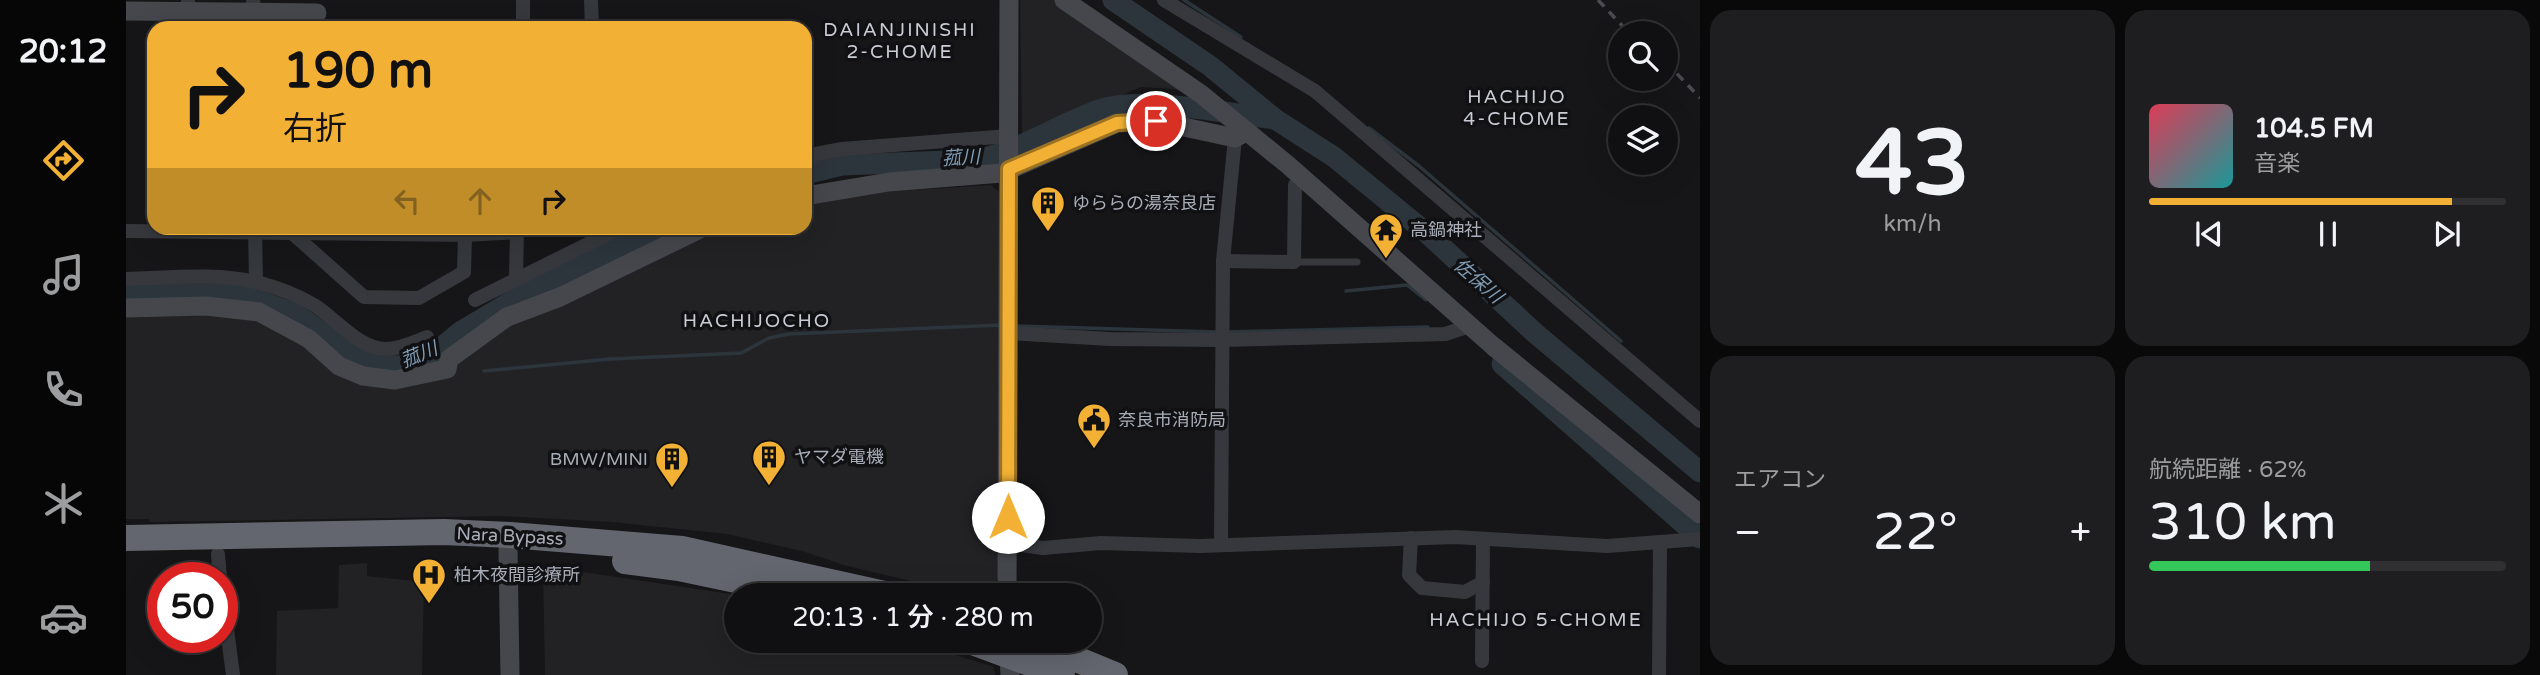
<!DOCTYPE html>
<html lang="ja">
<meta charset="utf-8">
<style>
body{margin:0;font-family:"Varela Round","Noto Sans JP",sans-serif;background:#1e1e20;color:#f1f3f6;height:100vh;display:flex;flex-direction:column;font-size:26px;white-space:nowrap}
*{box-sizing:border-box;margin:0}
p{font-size:23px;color:#9c9d9f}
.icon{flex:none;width:38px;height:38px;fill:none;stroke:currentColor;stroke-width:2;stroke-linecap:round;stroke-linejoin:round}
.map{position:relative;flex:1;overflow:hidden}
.sheet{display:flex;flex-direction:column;gap:10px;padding:10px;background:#09090a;width:840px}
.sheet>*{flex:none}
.guide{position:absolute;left:21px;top:21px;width:665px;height:214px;border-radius:21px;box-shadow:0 7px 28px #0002,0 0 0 2px #303032;background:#f2b134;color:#111;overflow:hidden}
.tools{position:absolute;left:1482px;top:21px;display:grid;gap:14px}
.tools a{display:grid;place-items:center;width:70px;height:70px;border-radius:50%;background:#101012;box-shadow:0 7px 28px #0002,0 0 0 2px #303032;font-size:35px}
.speed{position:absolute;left:21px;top:562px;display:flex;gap:14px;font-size:35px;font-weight:700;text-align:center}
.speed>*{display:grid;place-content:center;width:91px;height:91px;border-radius:50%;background:#101012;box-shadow:0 7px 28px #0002,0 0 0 2px #303032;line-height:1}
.speed .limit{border:10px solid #d22;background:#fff;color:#111}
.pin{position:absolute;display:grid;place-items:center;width:60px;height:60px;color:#fff;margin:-30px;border:4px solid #fff;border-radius:50%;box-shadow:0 2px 7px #0007}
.me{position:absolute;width:77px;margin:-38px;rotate:0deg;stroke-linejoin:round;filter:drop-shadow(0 0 5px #0008)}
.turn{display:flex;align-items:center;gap:24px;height:147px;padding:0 21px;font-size:32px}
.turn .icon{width:91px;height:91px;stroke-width:2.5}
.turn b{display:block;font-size:49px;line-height:60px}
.lanes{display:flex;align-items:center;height:66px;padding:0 21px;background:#0003;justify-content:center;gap:35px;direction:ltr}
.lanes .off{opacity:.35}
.big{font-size:52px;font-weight:600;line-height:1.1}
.sheet .widget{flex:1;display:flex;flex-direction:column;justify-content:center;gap:10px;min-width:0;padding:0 24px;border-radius:21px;background:#1e1e20}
.sheet .dial{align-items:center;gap:0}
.dial b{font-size:91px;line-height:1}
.song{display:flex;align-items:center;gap:21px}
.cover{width:84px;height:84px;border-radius:10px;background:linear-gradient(135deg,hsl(350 70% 55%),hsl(180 70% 35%))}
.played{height:7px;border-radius:4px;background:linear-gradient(90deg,#f2b134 85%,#303032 85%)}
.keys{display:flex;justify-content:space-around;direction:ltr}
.heat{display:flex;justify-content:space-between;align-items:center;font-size:38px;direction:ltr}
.charge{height:10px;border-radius:5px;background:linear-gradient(90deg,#34c759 62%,#303032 0)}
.sheet .tiles{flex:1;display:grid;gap:10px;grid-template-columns:repeat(2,1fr)}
.trip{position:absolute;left:598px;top:583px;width:378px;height:70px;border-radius:35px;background:#101012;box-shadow:0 7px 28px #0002,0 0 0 2px #303032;font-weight:600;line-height:70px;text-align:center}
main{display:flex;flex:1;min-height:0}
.dock{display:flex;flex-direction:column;width:126px;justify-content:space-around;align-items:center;background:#060607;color:#9c9d9f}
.dock .icon{width:49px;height:49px}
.dock .on{color:#f2b134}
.dock b{font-size:32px;color:#f1f3f6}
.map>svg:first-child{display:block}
.built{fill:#222225}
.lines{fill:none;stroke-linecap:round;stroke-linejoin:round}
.stream{stroke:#2c353c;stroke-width:3.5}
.river{stroke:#2c353c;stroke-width:21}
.lane{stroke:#37383d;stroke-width:7}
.street{stroke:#37383d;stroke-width:14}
.secondary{stroke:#45474d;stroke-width:19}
.highway{stroke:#63666e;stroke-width:26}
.rail{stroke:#4a4c52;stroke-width:3.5;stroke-dasharray:9 7;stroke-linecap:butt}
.route-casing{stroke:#9d7322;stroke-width:18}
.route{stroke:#f2b134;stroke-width:12}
.labels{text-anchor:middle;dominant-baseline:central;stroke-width:7;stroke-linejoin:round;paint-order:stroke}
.poi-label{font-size:18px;fill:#a8adb8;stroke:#111113;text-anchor:start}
.street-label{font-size:18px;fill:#a8adb8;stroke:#111113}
.neighbourhood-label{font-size:19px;letter-spacing:2px;fill:#c9ccd4;stroke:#111113}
.water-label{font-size:19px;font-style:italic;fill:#7f9bb3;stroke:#111113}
</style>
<main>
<nav class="dock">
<b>20:12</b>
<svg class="icon on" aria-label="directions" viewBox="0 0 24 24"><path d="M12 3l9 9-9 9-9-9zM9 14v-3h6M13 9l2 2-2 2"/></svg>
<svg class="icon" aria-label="music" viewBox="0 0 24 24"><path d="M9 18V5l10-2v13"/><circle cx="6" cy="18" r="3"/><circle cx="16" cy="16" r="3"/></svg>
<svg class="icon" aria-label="phone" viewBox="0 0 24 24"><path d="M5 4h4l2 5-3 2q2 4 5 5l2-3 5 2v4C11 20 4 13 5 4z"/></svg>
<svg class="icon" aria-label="climate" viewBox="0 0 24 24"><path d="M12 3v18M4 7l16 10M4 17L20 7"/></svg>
<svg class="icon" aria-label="car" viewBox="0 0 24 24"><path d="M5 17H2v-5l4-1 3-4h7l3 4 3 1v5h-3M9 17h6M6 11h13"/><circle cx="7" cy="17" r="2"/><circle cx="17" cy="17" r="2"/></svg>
</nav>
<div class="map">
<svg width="1574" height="675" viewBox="0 0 1574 675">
<rect width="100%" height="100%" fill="#161618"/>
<!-- built -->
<g class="built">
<polygon points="894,0 933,0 1061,90 1015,87 896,137"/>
<polygon points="865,185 874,193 873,577 860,595 846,595 721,566 676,551 601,534 486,522 376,516 23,522 23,519 0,519 0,314 119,316 172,337 231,379 328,362 375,328 559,243 602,228 679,228 679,203 723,194"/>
<polygon points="241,563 241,576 298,582 296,675 150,675 151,611 212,608 213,565"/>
<polygon points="417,566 611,595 611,640 785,641 868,667 869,675 419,675"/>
</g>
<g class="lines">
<!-- stream -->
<g class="stream">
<polyline points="1058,0 1115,37"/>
<polyline points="1243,128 1293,166 1495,341"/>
<polyline points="1220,291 1281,285 1300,300"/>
<polyline points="890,326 1092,332"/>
<polyline points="1100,332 1302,327"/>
<polyline points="358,371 484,359 615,353 643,338 663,334 875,325"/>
</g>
<!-- river -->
<g class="river">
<polyline points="987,0 1084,66 1149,119 1208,157 1302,234 1409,333 1574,472"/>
<path d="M679 174 716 165 850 160C894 151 931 125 973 110 1018 95 1101 114 1149 119"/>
<polyline points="0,295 96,292 130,299 170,314 220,350 248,365 275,366 309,353 334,332 406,289 533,228"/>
<polyline points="1376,364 1574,538"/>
</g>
<!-- lane -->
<polyline class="lane" points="1168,262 1231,262"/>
<!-- street -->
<g class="street">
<polyline points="127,0 131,28"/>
<polyline points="397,0 397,28"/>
<polyline points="465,0 466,28"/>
<polyline points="1038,0 1189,91 1574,421"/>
<polyline points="62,28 62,0"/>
<polyline points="679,156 716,149 883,136"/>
<polyline points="129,228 130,282"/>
<polyline points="0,231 339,235 391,232"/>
<polyline points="165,232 238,297 293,298 338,272 339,235"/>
<polyline points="1097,261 1168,262 1169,185 1175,177"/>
<path d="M0 279C43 278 91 272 134 283 153 288 171 295 188 305 210 319 233 349 260 349 275 349 288 342 301 337"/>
<polyline points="390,279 391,228"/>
<polyline points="349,300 494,228"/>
<polyline points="883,333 984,339 1096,340 1319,334 1344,326"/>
<polyline points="1285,538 1283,575 1296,588 1339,592 1357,582"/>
<polyline points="882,543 917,548 975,543 1074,546 1329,537 1481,546 1574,539"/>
<polyline points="1095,544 1097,261 1109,138"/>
<polyline points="92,554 94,578"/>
<polyline points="96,592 107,675"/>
<polyline points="1356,661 1357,539"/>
<polyline points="1533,675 1534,542"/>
</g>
<!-- secondary -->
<g class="secondary">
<polyline points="938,0 1075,94 1162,165 1367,346 1574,514"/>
<polyline points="0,11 191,13"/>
<polyline points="679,196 763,182 876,173 991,123 1030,121 1109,138 1120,132"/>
<polyline points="0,308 80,306 133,312 183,339 213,366 237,376 269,380 321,369 323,359 381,317 434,297 576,228"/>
<polyline points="382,550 384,675"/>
<polyline points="881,595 883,0"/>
<polyline points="882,640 884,675"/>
</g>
<!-- highway -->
<g class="highway">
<polyline points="0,538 318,532 384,535 556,549 763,595"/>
<polyline points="499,561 553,568 680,595"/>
<polyline points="841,640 936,675"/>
<polyline points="904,640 989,675"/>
</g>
<!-- rail -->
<g class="rail">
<polyline points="1472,0 1503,33"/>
<polyline points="1540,62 1574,98"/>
</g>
</g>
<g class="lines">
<!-- route casing -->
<g class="route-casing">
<polyline id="route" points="882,517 883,169 991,123 1030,121"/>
</g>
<!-- route -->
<use href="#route" class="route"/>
</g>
<!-- icons -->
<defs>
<g id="building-pin" transform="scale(1.75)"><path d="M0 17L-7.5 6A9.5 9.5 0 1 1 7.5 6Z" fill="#f2b134" stroke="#111113"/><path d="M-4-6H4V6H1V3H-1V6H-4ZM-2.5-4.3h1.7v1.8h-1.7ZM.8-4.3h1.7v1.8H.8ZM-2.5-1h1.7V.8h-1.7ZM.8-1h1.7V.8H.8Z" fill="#111"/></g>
<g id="temple-pin" transform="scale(1.75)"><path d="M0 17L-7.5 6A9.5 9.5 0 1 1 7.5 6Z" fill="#f2b134" stroke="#111113"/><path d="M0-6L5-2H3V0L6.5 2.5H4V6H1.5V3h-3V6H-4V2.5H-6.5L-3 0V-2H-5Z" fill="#111"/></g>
<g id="civic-pin" transform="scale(1.75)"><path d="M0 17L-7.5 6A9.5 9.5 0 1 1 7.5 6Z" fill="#f2b134" stroke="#111113"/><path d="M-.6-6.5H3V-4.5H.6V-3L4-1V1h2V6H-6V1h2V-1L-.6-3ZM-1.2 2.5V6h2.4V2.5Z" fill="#111"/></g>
<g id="hospital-pin" transform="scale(1.75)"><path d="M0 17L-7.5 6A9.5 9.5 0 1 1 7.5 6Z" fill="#f2b134" stroke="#111113"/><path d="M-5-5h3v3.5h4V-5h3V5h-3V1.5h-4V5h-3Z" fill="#111"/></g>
</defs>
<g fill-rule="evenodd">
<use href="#building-pin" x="922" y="203"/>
<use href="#temple-pin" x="1260" y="230"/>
<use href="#civic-pin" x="968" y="420"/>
<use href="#building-pin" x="643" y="457"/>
<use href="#building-pin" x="546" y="459"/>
<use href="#hospital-pin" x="303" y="575"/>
</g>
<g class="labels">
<!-- poi labels -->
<g class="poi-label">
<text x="946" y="203">ゆららの湯奈良店</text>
<text x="1284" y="230">高鍋神社</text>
<text x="992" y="420">奈良市消防局</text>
<text x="668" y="457">ヤマダ電機</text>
<text x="522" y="459" text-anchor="end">BMW/MINI</text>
<text x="328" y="575">柏木夜間診療所</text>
</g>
<!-- street labels -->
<g class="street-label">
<text transform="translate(384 536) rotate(3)">Nara Bypass</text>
</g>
<!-- neighbourhood labels -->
<g class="neighbourhood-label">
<text x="774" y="30">DAIANJINISHI<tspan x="774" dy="22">2-CHOME</tspan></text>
<text x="1391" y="97">HACHIJO<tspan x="1391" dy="22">4-CHOME</tspan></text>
<text x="631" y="321">HACHIJOCHO</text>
<text x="1410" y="620">HACHIJO 5-CHOME</text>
</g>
<!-- water labels -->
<g class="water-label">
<text transform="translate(835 158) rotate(-3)">菰川</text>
<text transform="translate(1352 281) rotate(41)">佐保川</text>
<text transform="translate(293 355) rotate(-22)">菰川</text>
</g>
</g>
</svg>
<div class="tools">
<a><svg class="icon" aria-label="search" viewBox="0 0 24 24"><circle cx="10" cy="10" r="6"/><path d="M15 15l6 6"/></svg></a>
<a><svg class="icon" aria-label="layers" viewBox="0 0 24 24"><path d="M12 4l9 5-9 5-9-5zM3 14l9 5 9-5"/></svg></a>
</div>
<div class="speed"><div class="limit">50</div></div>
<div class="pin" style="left:1030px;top:121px;background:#d93025"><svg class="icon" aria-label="arrive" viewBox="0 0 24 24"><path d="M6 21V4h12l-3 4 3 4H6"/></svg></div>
<svg class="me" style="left:882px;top:517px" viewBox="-20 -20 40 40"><circle r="19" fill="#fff"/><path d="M0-13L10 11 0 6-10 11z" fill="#f2b134"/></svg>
<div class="trip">20:13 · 1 分 · 280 m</div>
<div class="guide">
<div class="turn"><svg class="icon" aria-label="right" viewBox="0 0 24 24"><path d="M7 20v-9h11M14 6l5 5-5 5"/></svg><div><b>190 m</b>右折</div></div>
<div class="lanes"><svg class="icon off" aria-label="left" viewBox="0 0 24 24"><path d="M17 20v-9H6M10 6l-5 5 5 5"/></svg><svg class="icon off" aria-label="ahead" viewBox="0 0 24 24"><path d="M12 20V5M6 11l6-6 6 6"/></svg><svg class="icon" aria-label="right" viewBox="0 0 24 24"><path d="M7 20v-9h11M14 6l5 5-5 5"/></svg></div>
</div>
</div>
<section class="sheet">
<div class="tiles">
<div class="widget dial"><b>43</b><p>km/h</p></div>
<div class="widget">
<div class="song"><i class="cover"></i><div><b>104.5 FM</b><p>音楽</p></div></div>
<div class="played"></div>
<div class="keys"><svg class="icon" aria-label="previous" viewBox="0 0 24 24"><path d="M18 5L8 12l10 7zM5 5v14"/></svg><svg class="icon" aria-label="pause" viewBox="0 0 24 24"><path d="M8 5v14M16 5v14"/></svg><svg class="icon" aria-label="next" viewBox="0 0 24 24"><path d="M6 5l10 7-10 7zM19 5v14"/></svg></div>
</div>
<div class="widget"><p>エアコン</p>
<div class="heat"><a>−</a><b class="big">22°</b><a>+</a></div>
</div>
<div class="widget"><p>航続距離 · 62%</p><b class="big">310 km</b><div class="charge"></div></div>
</div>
</section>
</main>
